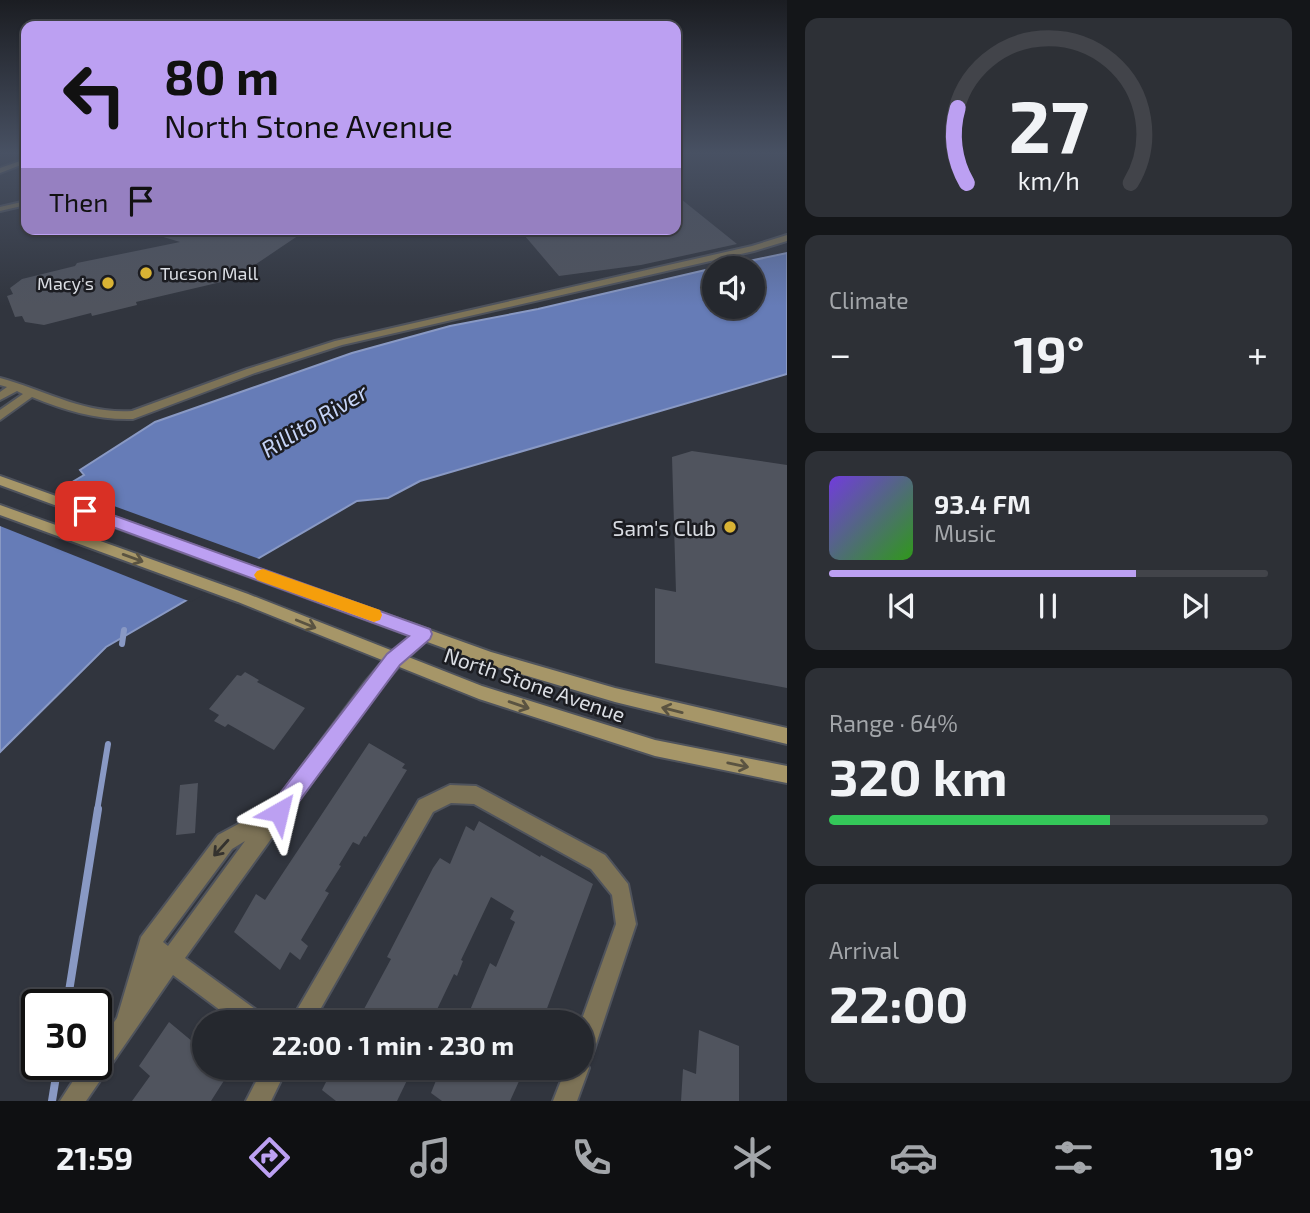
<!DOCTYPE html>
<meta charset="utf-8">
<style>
body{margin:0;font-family:"Exo 2",sans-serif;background:#2d3036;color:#f1f3f6;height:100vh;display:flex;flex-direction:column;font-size:26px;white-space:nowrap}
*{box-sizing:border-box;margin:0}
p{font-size:23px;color:#a3a6aa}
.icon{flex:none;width:38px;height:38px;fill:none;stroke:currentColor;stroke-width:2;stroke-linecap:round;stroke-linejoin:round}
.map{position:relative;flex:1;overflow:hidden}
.details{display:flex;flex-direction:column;gap:18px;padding:18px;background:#141619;width:523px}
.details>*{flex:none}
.guide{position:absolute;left:21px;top:21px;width:660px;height:214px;border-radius:14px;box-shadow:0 2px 5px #0004,0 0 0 2px #42444a;background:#bca0f2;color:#111;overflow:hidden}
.buttons{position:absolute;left:702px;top:256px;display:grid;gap:14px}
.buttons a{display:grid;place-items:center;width:63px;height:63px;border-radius:50%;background:#25282e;box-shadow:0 2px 5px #0004,0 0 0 2px #42444a;font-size:35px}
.speed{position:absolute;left:21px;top:989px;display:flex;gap:14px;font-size:35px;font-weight:700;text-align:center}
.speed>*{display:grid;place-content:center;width:91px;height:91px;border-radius:50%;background:#25282e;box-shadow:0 2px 5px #0004,0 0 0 2px #42444a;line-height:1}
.speed .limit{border:4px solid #111;border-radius:10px;background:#fff;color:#111}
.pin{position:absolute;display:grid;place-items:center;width:60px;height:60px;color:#fff;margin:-30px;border-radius:14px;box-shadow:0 4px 10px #0006}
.me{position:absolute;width:77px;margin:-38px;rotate:37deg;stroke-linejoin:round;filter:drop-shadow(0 0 5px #0008)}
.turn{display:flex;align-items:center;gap:24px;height:147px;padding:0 28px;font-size:32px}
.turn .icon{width:91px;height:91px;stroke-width:2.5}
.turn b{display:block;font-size:49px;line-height:60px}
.then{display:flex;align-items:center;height:66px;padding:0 28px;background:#0003;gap:14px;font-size:26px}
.big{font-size:52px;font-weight:700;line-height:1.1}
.details .tile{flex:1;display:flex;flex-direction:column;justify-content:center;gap:10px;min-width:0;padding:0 24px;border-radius:14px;background:#2d3036}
.details .dial{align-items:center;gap:0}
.dial svg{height:182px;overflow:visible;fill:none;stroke:#42444a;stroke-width:7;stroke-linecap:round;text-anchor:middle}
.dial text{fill:#f1f3f6;stroke:none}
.song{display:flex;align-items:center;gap:21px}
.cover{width:84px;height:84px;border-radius:10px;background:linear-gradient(135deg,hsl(260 70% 55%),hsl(110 70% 35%))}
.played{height:7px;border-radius:4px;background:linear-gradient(90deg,#bca0f2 70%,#42444a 70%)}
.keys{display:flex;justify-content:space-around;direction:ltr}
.heat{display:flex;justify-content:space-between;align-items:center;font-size:38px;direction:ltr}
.charge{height:10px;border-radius:5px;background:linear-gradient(90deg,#34c759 64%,#42444a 0)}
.trip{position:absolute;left:192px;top:1010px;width:402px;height:70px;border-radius:35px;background:#25282e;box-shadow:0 2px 5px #0004,0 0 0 2px #42444a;font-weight:700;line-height:70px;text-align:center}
.tabs{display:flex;height:112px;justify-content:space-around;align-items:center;background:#0f1012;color:#a3a6aa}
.tabs .icon{width:49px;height:49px}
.tabs .on{color:#bca0f2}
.tabs b{font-size:32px;color:#f1f3f6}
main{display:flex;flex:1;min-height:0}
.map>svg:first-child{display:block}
.water{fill:#667cb7;stroke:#8999c4;stroke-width:2}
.pier{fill:#31353e}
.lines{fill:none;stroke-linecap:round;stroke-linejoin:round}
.stream-far1{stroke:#8999c4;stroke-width:6}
.stream{stroke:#8999c4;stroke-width:8}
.building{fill:#50545e}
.street-casing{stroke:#4f535c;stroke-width:4}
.secondary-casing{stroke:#4f535c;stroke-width:4}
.street{fill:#7d7357;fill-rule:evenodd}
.secondary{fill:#a69668;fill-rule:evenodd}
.oneway{stroke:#5a5341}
.oneway2{stroke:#34322e}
.route{fill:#bca0f2;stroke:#7a689d;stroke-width:2}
.slow{fill:#f59e0b}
.poi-dot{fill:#d9b334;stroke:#1b1c21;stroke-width:2.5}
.labels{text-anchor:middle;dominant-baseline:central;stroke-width:5;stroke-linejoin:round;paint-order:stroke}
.far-poi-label{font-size:18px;fill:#dadde3;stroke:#1b1c21;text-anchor:start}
.poi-label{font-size:21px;fill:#dadde3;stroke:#1b1c21;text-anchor:end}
.street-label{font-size:21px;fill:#dadde3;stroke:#1b1c21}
.water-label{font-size:23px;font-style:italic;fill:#c6d4f7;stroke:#1b1c21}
</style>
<main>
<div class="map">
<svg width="787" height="1101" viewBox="0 0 787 1101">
<rect width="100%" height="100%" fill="#31353e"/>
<!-- water -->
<polygon class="water" points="787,253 787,374 420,481 388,498 357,501 106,647 0,752 0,525 84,475 80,470 155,422 352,353 450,326 538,309 714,268 714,306 752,306 752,268 716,268"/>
<!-- pier -->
<polygon class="pier" points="59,486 262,560 191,602 0,526 0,521"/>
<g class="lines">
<!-- stream-far1 -->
<g class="stream-far1">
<polyline points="122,644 124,630"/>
<polyline points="97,811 108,744"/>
</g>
<!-- stream -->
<g class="stream">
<polyline points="67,1004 98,809"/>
<polyline points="52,1101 58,1064"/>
</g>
</g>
<!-- building -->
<g class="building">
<polygon points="676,195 737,244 641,265 559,276 519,229 676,229"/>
<polygon points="150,229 308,229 234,279 136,302 137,305 92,316 91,313 44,325 25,322 22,316 15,317 7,296 13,294 10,288 22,279 75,266 77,263 180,242 150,233"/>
<polygon points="692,451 787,465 787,688 655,663 655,588 676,592 672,457"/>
<polygon points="245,672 259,680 257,682 305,708 274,750 228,724 225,727 214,721 219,715 209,709 237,675 241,676"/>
<polygon points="369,743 405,764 402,768 407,770 366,837 364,836 359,845 353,842 339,865 341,866 325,891 329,893 301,940 308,946 300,960 290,952 280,970 234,932 256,894 265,900"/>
<polygon points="198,783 195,833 176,835 180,785"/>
<polygon points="479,821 540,857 541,855 593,884 542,1022 465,1022 490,963 496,967 515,922 510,919 514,911 491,897 461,960 463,961 457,976 454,974 431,1022 357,1022 391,959 387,957 433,868 440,858 450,864 466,826 474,831"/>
<polygon points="169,1022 205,1052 205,1068 232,1068 211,1101 132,1101 150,1076 139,1066"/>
<polygon points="699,1030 739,1046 739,1101 681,1101 683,1069 696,1074"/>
<polygon points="333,1068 413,1068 397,1101 336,1101 322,1090"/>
<polygon points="441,1068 525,1068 510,1101 442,1101 431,1093"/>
</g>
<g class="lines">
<!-- street casing -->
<g class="street-casing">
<g id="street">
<polygon points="26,201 26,205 0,211 0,207"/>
<path d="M787 235V241L754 251 342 345 255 373 133 419C97 420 66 411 32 397L0 420V410L23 394 17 391 0 400V392L7 387 0 385V378C45 390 83 414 132 411L247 369 335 341 752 246Z"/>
<path d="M424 628 429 630 432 634 429 638 400 665 378 691 185 958 262 1014 265 1022H236L173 975 86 1101H60L84 1064H96V1047L117 1018 141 937 218 835 272 806 366 681 388 655 419 630ZM245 841 168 946 163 942 232 849Z"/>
<polygon points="450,785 476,786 482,789 605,855 628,884 636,924 594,1050 591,1058 585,1060 589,1068 577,1101 553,1101 566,1068 583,1068 581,1022 616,924 612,895 591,869 474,804 451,803 433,812 313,1022 290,1022 419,800"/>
<polygon points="263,1068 287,1068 271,1101 246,1101"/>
</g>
</g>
<!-- secondary casing -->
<g class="secondary-casing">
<g id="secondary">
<polygon points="26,159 26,163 0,173 0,168"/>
<polygon points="0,476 491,652 615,688 787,728 787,744 615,702 490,665 0,485"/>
<polygon points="0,505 248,594 482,686 655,740 787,766 787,783 655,756 479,699 238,602 0,515"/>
</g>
</g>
<!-- street -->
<use href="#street" class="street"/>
<!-- secondary -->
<use href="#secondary" class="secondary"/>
</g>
<!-- one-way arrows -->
<defs><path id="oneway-shaft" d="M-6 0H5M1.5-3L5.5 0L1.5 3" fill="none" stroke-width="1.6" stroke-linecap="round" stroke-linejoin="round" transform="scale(1.75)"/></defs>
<g class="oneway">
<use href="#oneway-shaft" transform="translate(133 558) rotate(20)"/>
<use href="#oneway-shaft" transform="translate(306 624) rotate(22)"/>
<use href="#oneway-shaft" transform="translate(519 705) rotate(19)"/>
<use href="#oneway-shaft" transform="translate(672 710) rotate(-166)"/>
<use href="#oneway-shaft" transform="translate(738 765) rotate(12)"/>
</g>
<use class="oneway2" href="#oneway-shaft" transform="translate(221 848) rotate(132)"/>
<!-- sky -->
<linearGradient id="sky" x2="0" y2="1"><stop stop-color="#1b1d22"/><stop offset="0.5" stop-color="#485163"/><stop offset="1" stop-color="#485163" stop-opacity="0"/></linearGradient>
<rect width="787" height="306" fill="url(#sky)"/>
<!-- route -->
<polygon class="route" points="85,505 430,629 432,634 430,639 400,665 286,819 279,822 271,819 268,812 271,805 387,654 409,636 80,515 78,511 80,507"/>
<!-- slow -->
<polygon class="slow" points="263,569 380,610 382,615 380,620 374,622 257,580 254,575 257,571"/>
<!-- markers -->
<g class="poi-dot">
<circle cx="146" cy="273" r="7"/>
<circle cx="108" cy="283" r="7"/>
<circle cx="730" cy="527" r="7"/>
</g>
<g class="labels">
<!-- far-poi labels -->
<g class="far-poi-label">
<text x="160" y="273">Tucson Mall</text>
<text x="94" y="283" text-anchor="end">Macy's</text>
</g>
<!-- poi labels -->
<g class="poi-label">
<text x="716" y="527">Sam's Club</text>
</g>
<!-- street labels -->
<g class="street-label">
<text transform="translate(535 684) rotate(19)">North Stone Avenue</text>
</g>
<!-- water labels -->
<g class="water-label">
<text transform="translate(314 420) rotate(-31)">Rillito River</text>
</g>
</g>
</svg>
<div class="buttons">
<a><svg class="icon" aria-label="sound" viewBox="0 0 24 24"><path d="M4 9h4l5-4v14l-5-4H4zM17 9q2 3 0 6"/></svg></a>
</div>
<div class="speed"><div class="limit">30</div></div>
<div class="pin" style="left:85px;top:511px;background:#d93025"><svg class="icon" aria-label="arrive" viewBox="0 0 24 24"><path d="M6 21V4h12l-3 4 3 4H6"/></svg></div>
<svg class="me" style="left:279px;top:812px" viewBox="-20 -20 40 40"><path d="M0-17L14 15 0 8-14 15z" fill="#bca0f2" stroke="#fff" stroke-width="4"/></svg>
<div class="trip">22:00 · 1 min · 230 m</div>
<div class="guide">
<div class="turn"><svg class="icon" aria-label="left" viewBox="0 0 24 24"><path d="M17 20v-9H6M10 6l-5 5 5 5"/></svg><div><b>80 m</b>North Stone Avenue</div></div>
<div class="then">Then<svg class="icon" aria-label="arrive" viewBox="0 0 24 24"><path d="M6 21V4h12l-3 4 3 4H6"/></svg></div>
</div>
</div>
<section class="details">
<div class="tile dial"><svg viewBox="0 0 100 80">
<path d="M14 69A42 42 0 1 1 86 69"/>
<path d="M14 69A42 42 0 0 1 10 36" stroke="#bca0f2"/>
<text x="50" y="56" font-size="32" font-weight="700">27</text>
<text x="50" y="72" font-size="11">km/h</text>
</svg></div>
<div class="tile"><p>Climate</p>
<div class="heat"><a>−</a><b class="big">19°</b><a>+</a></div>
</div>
<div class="tile">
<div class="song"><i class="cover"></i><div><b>93.4 FM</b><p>Music</p></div></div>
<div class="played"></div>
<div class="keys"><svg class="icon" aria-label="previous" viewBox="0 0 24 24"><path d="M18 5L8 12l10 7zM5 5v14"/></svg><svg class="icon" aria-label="pause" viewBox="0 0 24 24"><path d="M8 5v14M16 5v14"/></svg><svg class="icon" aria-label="next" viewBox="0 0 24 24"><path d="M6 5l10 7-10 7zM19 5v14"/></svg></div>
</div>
<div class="tile"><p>Range · 64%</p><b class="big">320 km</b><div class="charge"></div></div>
<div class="tile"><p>Arrival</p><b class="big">22:00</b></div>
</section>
</main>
<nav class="tabs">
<b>21:59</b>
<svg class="icon on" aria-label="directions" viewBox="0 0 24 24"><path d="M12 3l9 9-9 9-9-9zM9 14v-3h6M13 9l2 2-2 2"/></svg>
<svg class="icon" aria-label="music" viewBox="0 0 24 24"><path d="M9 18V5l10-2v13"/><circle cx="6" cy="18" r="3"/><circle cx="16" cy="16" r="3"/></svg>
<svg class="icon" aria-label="phone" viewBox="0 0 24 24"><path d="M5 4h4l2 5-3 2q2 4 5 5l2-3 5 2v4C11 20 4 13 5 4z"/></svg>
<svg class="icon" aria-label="climate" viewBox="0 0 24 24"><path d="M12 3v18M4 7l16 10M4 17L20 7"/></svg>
<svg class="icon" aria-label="car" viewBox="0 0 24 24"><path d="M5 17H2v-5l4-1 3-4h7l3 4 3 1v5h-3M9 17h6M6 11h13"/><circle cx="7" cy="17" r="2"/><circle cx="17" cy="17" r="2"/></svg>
<svg class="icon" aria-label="filters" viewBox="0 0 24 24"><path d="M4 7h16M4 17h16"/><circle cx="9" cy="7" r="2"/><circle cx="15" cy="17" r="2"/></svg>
<b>19°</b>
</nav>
